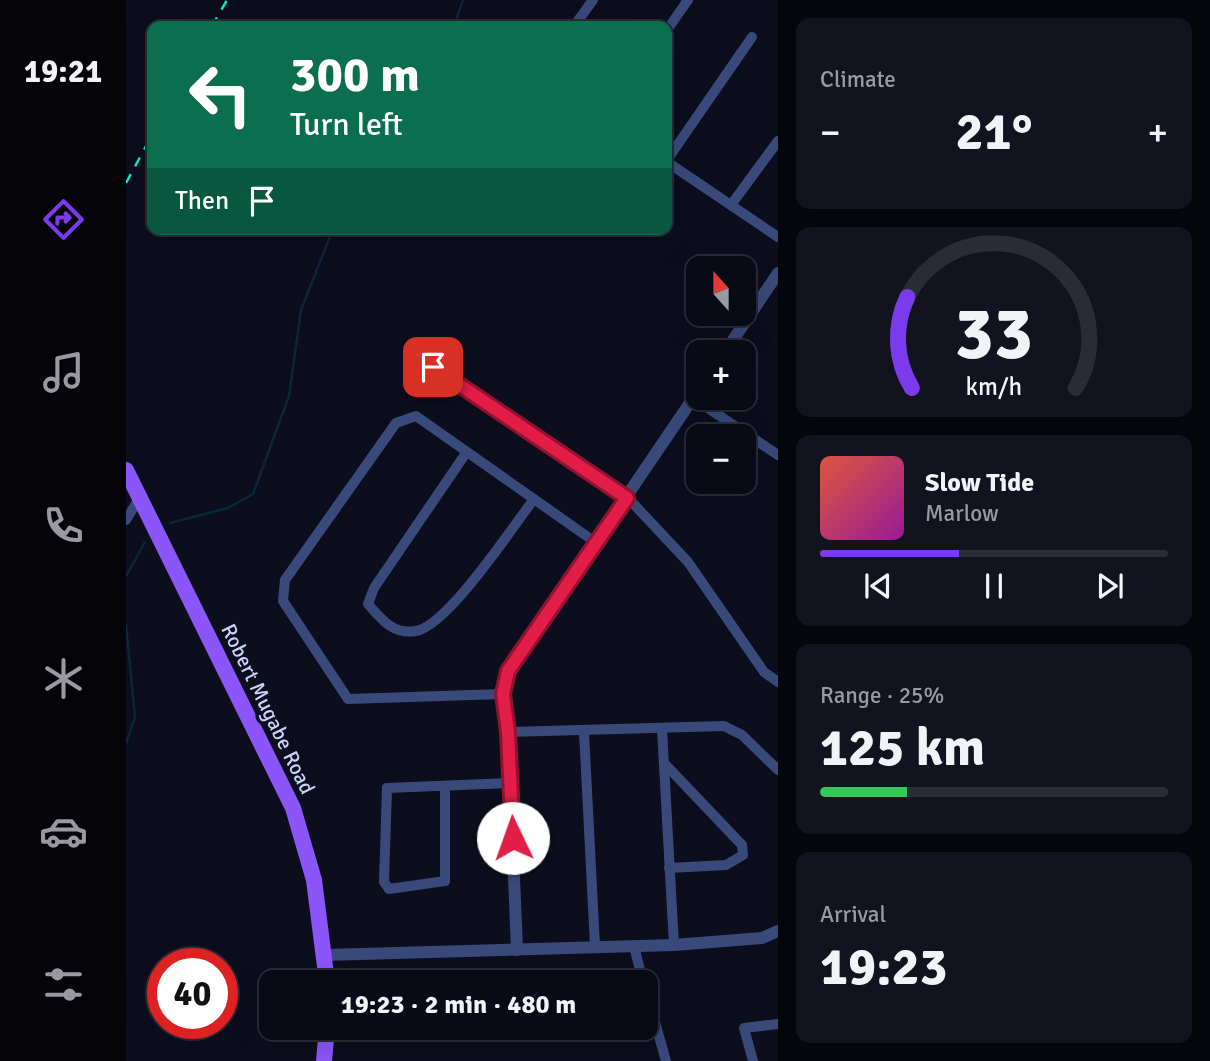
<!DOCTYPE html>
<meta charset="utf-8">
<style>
body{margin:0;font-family:Signika,sans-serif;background:#12131f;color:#f1f3f6;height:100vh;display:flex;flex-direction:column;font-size:26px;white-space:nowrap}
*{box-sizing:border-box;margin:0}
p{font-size:23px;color:#999aa1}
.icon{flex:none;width:38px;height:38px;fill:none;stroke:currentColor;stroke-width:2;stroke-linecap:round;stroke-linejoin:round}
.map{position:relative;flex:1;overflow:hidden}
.drawer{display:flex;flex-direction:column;gap:18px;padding:18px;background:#05060c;width:432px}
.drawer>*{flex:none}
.hud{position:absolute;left:21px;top:21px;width:525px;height:214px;border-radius:14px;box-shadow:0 7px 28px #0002,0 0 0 2px #292b35;background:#0b6e4f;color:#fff;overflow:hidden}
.needle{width:46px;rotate:339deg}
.fabs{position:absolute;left:560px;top:256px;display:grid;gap:14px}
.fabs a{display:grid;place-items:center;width:70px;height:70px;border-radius:14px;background:#090a16;box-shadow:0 7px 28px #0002,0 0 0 2px #292b35;font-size:35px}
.speed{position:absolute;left:21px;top:948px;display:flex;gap:14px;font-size:35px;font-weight:700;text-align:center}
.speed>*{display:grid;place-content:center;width:91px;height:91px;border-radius:50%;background:#090a16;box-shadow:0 7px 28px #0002,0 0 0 2px #292b35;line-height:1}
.speed .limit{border:10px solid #d22;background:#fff;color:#111}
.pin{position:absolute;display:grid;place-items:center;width:60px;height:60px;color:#fff;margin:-30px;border-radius:14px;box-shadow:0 4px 10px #0006}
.me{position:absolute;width:77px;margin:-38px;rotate:357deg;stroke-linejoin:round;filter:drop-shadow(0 0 5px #0008)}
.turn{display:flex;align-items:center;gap:24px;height:147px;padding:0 28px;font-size:32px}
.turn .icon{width:91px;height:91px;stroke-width:2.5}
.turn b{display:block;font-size:49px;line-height:60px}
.then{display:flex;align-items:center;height:66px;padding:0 28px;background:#0003;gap:14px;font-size:26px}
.big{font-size:52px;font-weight:700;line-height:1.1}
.drawer .card{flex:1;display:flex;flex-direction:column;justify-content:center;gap:10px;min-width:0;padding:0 24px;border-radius:14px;background:#12131f}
.drawer .dial{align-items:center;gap:0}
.dial svg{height:182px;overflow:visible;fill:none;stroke:#292b35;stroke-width:7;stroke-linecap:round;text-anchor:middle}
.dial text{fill:#f1f3f6;stroke:none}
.song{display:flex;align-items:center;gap:21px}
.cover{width:84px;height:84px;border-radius:10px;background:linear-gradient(135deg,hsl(10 70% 55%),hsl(300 70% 35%))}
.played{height:7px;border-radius:4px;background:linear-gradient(90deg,#7c3aed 40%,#292b35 40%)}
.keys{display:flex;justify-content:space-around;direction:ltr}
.heat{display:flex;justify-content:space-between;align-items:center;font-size:38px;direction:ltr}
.charge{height:10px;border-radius:5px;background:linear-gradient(90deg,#34c759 25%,#292b35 0)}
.trip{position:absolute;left:133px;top:970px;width:399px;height:70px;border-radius:14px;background:#090a16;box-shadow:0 7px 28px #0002,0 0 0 2px #292b35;font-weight:700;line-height:70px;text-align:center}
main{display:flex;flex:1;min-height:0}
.tabs{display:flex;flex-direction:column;width:126px;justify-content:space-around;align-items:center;background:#040409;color:#999aa1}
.tabs .icon{width:49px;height:49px}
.tabs .current{color:#7c3aed}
.tabs b{font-size:32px;color:#f1f3f6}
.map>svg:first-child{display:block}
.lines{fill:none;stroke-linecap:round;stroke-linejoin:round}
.stream{stroke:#0a2838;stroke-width:2.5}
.minor{stroke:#39497a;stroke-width:10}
.tertiary{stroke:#39497a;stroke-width:12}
.primary{stroke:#8c55f9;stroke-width:16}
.rail{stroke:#09eac0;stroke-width:2.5;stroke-dasharray:10 9;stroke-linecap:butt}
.route-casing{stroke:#92132f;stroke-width:18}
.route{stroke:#e11d48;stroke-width:12}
.labels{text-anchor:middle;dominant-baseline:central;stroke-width:7;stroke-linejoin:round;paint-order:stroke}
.street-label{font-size:21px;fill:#cad3fd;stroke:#0c0e1d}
</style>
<main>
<nav class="tabs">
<b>19:21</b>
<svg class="icon current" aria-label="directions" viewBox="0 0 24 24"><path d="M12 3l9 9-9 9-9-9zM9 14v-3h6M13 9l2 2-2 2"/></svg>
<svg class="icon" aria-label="music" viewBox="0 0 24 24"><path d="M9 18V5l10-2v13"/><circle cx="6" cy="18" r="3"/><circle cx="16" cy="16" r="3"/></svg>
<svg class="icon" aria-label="phone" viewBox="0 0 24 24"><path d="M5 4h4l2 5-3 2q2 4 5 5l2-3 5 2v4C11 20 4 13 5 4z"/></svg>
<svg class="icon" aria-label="climate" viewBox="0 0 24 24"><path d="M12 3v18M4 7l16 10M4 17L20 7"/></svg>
<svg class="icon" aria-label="car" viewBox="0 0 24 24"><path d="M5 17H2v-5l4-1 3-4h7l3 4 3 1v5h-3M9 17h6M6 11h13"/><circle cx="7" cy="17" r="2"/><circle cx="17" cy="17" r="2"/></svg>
<svg class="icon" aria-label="filters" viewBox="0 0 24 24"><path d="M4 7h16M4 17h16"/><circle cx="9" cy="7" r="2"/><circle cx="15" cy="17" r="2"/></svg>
</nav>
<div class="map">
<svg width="652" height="1061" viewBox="0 0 652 1061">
<rect width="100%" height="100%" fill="#0c0e1d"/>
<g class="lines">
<!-- stream -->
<g class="stream">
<polyline points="328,26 337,0"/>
<polyline points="44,523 102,508 127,494 163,396 175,310 207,229"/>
<polyline points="0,576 19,542"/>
<polyline points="0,625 9,717 0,743"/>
</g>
<!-- minor -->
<g class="minor">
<polyline points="448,26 467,0"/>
<polyline points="541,30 562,0"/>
<polyline points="541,160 626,37"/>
<polyline points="541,162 652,237"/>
<polyline points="605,205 652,141"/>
<polyline points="307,367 501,497 562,562 638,672 652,682"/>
<polyline points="567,398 652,455"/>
<path d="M340 453 248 588 242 604C255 619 267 635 290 631 322 625 386 528 408 499"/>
<polyline points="0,520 14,497"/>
<polyline points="377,694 222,699 157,601 159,580 270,423 290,416 469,542"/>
<polyline points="536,729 548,945"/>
<polyline points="382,732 598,726 616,735 652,770"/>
<polyline points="458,732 469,946"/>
<polyline points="538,763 616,845 617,855 600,865 543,868"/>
<polyline points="319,786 319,881 263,889 258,882 261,788 384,783"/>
<polyline points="508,946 517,982"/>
<polyline points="520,990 540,1061"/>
<polyline points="627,1061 618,1028 652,1024"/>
</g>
<!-- tertiary -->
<g class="tertiary">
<polyline points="599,352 652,273"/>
<polyline points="391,950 382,732 377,694 382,671 572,391"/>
<polyline points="200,955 548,945 636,938 652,931"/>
</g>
<!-- primary -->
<g class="primary">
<polyline points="0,470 167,808 188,880 201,982"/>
<polyline points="198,1061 201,1027"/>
</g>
<!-- rail -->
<g class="rail">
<polyline points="86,26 101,0"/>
<polyline points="0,183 26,135"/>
</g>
</g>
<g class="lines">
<!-- route casing -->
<g class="route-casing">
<polyline id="route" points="307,367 501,498 382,671 377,694 382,732 387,838"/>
</g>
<!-- route -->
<use href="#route" class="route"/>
</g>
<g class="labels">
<!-- street labels -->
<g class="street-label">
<text transform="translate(142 709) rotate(64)">Robert Mugabe Road</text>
</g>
</g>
</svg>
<div class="fabs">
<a><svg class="needle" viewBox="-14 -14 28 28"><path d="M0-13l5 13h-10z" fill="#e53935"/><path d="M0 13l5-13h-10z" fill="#999aa1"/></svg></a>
<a>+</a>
<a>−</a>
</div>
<div class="speed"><div class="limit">40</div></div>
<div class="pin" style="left:307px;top:367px;background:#d93025"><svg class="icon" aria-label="arrive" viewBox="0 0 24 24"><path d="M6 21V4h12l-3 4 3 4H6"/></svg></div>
<svg class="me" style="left:387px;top:838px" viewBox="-20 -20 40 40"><circle r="19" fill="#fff"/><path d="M0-13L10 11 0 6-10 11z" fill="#e11d48"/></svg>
<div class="trip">19:23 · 2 min · 480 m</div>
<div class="hud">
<div class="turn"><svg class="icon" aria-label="left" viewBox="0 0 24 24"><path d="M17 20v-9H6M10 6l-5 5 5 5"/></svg><div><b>300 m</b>Turn left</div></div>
<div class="then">Then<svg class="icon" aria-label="arrive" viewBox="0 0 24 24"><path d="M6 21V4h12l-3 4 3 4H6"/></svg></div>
</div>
</div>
<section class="drawer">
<div class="card"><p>Climate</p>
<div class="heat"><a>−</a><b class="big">21°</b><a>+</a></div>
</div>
<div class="card dial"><svg viewBox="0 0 100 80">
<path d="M14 69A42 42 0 1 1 86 69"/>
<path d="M14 69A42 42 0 0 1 12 29" stroke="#7c3aed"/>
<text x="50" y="56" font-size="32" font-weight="700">33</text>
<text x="50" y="72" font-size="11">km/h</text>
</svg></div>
<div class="card">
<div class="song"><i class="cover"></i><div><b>Slow Tide</b><p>Marlow</p></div></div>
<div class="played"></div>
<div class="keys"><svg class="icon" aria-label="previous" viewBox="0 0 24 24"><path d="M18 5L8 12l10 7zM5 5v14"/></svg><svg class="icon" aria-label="pause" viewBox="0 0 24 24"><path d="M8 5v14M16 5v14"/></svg><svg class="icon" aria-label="next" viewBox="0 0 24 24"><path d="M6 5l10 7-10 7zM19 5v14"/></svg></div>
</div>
<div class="card"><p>Range · 25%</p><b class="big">125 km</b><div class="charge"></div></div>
<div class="card"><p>Arrival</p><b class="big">19:23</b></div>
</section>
</main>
